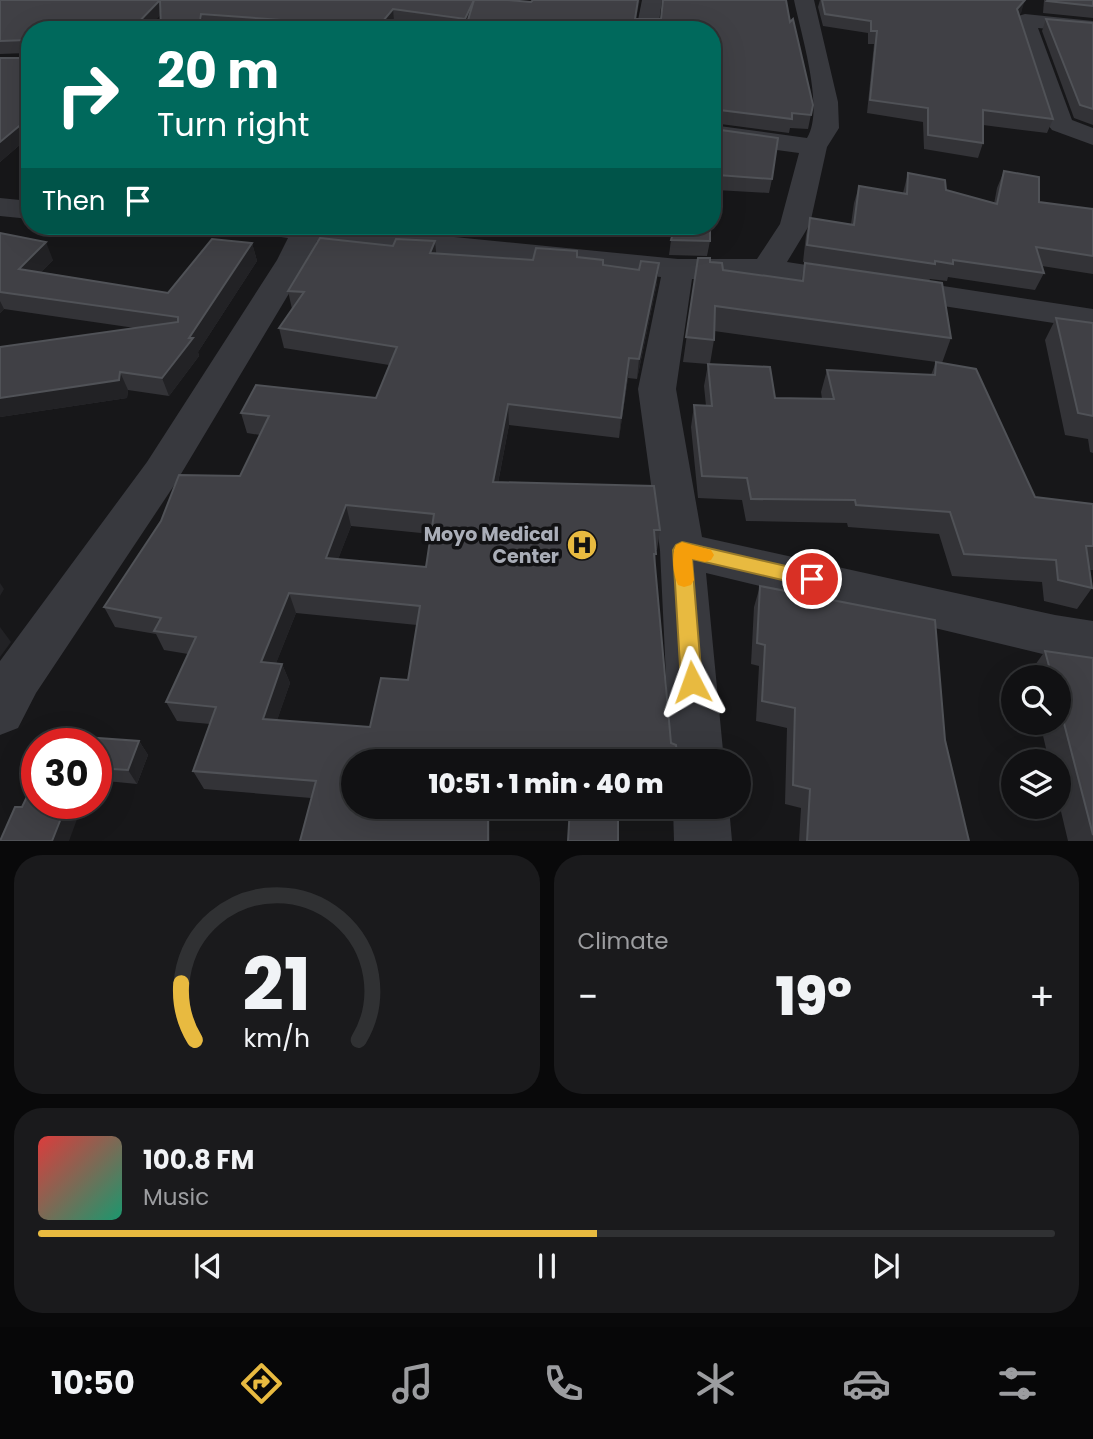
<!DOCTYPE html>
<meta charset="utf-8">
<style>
body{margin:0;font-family:Poppins,sans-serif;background:#1a1a1c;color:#f1f3f6;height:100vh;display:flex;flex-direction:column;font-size:26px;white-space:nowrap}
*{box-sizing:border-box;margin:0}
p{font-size:23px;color:#9c9da0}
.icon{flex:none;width:38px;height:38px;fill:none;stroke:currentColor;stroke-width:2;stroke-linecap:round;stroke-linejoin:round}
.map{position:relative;height:841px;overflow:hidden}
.panel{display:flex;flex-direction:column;gap:14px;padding:14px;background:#09090a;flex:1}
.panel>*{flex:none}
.banner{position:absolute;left:21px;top:21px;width:700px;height:214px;border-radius:28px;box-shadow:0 7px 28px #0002,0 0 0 2px #303133;background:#00695c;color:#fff;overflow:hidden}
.controls{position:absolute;left:1001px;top:665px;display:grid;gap:14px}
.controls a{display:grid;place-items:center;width:70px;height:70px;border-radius:50%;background:#111113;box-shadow:0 7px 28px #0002,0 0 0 2px #303133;font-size:35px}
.speed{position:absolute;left:21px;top:728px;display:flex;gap:14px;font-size:35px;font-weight:700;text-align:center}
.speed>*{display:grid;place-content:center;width:91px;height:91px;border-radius:50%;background:#111113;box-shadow:0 7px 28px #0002,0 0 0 2px #303133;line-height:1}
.speed .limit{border:10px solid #d22;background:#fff;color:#111}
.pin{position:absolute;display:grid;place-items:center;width:60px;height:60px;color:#fff;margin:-30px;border:4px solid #fff;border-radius:50%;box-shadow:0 2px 7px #0007}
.me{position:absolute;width:77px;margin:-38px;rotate:356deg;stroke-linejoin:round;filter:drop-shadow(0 0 5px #0008)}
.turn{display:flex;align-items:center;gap:24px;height:147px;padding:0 21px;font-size:32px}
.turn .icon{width:91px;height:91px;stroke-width:2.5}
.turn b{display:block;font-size:49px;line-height:60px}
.then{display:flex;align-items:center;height:66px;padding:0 21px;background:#0003;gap:14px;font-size:26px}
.big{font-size:52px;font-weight:800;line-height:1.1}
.panel .tile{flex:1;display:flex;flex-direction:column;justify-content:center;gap:10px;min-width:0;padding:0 24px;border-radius:28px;background:#1a1a1c}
.panel .dial{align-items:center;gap:0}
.dial svg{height:182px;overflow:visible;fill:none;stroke:#303133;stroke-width:7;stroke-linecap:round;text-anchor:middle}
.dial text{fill:#f1f3f6;stroke:none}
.song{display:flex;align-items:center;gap:21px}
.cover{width:84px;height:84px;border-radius:10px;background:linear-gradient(135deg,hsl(0 70% 55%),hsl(160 70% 35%))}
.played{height:7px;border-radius:4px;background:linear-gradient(90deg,#e8ba40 55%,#303133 55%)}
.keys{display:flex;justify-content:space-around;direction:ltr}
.heat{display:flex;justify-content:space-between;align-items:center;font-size:38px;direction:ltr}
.panel .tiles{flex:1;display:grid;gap:14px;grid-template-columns:1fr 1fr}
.tile:last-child{grid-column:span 2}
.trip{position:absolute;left:341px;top:749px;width:410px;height:70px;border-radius:35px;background:#111113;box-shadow:0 7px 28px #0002,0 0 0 2px #303133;font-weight:800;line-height:70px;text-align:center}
.dock{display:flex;height:112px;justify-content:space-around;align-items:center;background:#070708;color:#9c9da0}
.dock .icon{width:49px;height:49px}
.dock .selected{color:#e8ba40}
.dock b{font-size:32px;color:#f1f3f6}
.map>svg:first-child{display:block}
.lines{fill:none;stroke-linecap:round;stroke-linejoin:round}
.minor{fill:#38393e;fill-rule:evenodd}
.wall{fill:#333337;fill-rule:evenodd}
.shaded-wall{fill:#222225}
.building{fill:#404045;stroke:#505257;stroke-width:2;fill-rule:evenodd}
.route{fill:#e8ba40;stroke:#97792a;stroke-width:2}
.slow{fill:#f59e0b}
.labels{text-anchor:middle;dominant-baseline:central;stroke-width:7;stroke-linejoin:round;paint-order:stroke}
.poi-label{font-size:19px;font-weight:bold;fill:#aaaeb8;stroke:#121214;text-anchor:end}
</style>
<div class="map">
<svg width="1093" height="841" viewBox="0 0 1093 841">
<rect width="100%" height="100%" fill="#171719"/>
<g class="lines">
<!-- minor -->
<g class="minor">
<polygon points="642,0 662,0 658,30 636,30"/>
<path d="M794 0H814L838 102 839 128 827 147 810 224 787 262 1093 309V329L767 279H692L676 389 702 537 1055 615 1093 621V663L1055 657 706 573 724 761H670L660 550 638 389 661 277 317 241 309 260 175 484 36 693 18 728 0 735V661L147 462 277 260 288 238 245 232 241 226H343L678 259H757L780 224 799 153 712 141V125L807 138C825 110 801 34 794 0Z"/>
<polygon points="1025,14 1093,21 1093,33 1038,28 1072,120 1093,128 1093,145 1052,130 1048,125 1015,20 1018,16"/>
<polygon points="0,198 30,201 30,219 0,216"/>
<polygon points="673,807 729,807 732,841 674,841"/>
</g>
</g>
<!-- wall -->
<g class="wall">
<polygon points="0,0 508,0 636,19 790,22 813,105 808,129 790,128 789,133 713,123 714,129 772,179 769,193 716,190 712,204 712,30 454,30 394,21 388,30 249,30 204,26 203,30 161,30 160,15 147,30 30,30 30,136 0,162 0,58 27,58 27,53 0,54"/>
<polygon points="820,0 1023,0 1021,13 1019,14 1053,119 1047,133 983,125 983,143 978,158 924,149 923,122 867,113 874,44 868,44 868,33 823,26 818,7"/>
<polygon points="1044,0 1093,0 1093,18 1043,13"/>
<polygon points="1046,19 1093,23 1093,125 1074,118 1042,31"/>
<path d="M1004 171 1039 202 1092 209 1093 207V274L1042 266 1044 273 1035 290 948 277 947 281 930 279 929 281 951 338 942 363 1035 497 1093 504V570H1090L1092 588 1077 609 1044 601 1042 582 952 576 939 534 848 527 847 523 746 521 742 500 698 498 691 427 694 405 706 406 704 386 708 364 683 362 698 258 710 262 723 270 801 280 805 263 880 274 803 262 806 235 810 218 851 224 854 203 859 186 903 193 908 173 946 190 994 204 997 188ZM714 331 936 362 931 375 827 370 821 392 822 399 775 398 710 364 714 340Z"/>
<polygon points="0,233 53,260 41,272 168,293 252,243 257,261 198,352 199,356 169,396 128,390 127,398 0,417 0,347 135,328 4,309 0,313"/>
<polygon points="671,240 710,241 707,256 669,255"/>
<path d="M436 253 533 260 577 257 657 283 637 379 628 378 619 438 509 425 498 483 660 530 657 550H656L655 567 354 761V807H490V841L311 798 204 789 193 771 210 724 177 721 166 702 188 654 164 650 156 634 115 627 104 607 240 476 260 435 247 433 241 413 376 398 389 365 284 348 279 328 292 309 288 291ZM351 526 431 534 426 567 338 559ZM296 613 417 625 408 680 370 727 277 720 290 683 282 664 276 663Z"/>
<polygon points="1056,318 1093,323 1093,453 1090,452 1088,439 1065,435 1045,340"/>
<polygon points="760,586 945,740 969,841 799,841 801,808 785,804 787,728 756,721 759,666 751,664 754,607"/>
<polygon points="1045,651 1093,658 1093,841 1068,841 1059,803 1059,761 1049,761 1040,723 1059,723 1059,677 1029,677 1028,675"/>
<polygon points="139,741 148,755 137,784 96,780 96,744"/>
</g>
<!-- shaded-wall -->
<g class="shaded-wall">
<polygon points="160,0 163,12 147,30 131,30"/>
<polygon points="474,0 465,30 465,19"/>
<polygon points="638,0 640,0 634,30 635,19"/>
<polygon points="1025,0 1021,13 1012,21 1017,9"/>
<polygon points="393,9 394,21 388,30 378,30 378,27"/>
<polygon points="201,14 204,26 203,30 199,30"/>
<polygon points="30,117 30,136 0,162 0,142"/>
<polygon points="718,175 716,190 712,204 712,198"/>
<polygon points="435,241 437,261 430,253"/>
<polygon points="46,242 53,260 27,286 19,269"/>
<polygon points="252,243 257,261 198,352 199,356 169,396 162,378"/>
<polygon points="659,263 657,283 637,379 639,359"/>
<polygon points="0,301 4,309 0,313"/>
<polygon points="629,358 628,378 619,438 621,418"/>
<polygon points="120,372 128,390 127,398 0,417 0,398"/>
<polygon points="508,404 509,425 494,503 493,482"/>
<polygon points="346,505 351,526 331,578 326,558"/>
<polygon points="0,583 4,589 0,596"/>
<polygon points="289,593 296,613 269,681 261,662"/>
<polygon points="0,627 11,642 0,657"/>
<polygon points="282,664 290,683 271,738 263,719"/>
<polygon points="139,741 148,755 137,784 128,770"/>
<polygon points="67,803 83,803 69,841 52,841"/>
<rect x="488" y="807" width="2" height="34"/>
</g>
<!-- building -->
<g class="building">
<polygon points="0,0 474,0 465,19 393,9 378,27 201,14 199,30 161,30 160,0 131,30 30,30 30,99 27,101 30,102 30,117 0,142 0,58 27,58 27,40 0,41"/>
<polygon points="474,0 508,0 531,2 533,0 638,0 635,19 661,19 663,0 786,0 790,22 793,19 813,105 811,115 792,113 792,119 712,109 712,30 465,30"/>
<polygon points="822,0 1025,0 1017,9 1053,119 983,110 983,143 928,135 928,108 870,100 877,31 871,31 871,21 825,14"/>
<polygon points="1048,0 1093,0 1093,6 1047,1"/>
<polygon points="1046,19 1093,23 1093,109 1080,105"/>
<polygon points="712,111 714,129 778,138 772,179 718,175 712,198"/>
<polygon points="1004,171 1039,177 1039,202 1093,209 1093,256 1036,247 1044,273 953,260 953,264 935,261 935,264 807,245 810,218 854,225 859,186 907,194 908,173 945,180 946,190 997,204"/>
<polygon points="675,226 710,226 710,241 671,240"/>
<polygon points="0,233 46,242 19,269 168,293 212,239 252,243 189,338 193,338 162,378 120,372 119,380 0,398 0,347 178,322 178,317 0,292"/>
<path d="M320 238 393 246 396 239 435 241 430 253 533 260 536 248 550 249 577 251V257L603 260V265L639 270 641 261 659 263 639 359 629 358 621 418 508 404 493 482 654 486 660 530H654L656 554H654L671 743 676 745 678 761H354V807H488V841H300L316 781 193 771 216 707 166 702 196 637 154 631 161 618 104 607 161 521 179 475 240 476 269 416 241 413 256 385 376 398 397 347 279 328 304 292 288 291ZM346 505 434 514 426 567 326 558ZM289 593 420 606 408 680 381 678 370 727 263 719 282 664 261 662Z"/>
<polygon points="698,258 710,258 710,262 722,263 723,270 803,281 805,263 942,283 951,338 715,306 714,340 686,337"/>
<polygon points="1056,318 1093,323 1093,416 1078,413"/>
<polygon points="936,362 976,369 1035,497 1093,504 1093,546 1086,546 1092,588 1058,580 1056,560 964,554 950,512 856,505 855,500 751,499 747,478 702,476 694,405 712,406 708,364 770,367 775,398 834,399 827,370 935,375"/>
<polygon points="760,586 935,620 945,740 969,841 807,841 810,789 793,785 795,708 762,701 765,645 757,643"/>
<polygon points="1045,651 1093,658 1093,835 1059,704 1059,677 1052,677"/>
<polygon points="56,735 139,741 128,770 96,768 96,744 52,744"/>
<polygon points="37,776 37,803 67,803 52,841 0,841 15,807 22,807"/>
<polygon points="570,807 618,807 618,841 568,841"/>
</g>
<!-- route -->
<polygon class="route" points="682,542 812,572 819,574 822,579 819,585 812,587 692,559 702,682 699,689 692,691 684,689 681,682 673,550 676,545"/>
<!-- slow -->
<path class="slow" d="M682 542 711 550 714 555 711 560 705 562 692 559 694 580 691 585 684 587 678 585C673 575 671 555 676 545Z"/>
<!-- icons -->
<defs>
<g id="hospital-disc" transform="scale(1.575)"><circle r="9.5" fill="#e8ba40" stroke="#121214"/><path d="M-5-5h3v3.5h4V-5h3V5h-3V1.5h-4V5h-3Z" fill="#111"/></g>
</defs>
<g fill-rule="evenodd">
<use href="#hospital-disc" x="582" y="545"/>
</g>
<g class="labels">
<!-- poi labels -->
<g class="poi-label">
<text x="559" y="534">Moyo Medical<tspan x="559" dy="22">Center</tspan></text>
</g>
</g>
</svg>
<div class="controls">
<a><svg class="icon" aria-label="search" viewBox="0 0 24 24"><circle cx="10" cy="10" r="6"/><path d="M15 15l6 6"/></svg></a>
<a><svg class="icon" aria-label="layers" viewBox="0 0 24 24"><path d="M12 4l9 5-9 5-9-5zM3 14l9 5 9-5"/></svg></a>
</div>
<div class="speed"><div class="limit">30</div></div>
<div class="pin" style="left:812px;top:579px;background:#d93025"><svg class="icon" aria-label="arrive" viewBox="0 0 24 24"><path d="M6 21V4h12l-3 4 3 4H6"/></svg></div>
<svg class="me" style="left:692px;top:682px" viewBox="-20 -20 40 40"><path d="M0-17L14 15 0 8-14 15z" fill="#e8ba40" stroke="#fff" stroke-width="4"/></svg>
<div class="trip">10:51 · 1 min · 40 m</div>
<div class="banner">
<div class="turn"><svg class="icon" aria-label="right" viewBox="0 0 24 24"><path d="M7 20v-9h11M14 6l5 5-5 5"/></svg><div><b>20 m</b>Turn right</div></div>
<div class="then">Then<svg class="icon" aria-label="arrive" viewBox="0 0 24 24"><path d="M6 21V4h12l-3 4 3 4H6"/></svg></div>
</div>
</div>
<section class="panel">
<div class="tiles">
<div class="tile dial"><svg viewBox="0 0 100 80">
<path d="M14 69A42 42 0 1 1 86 69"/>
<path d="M14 69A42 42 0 0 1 8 44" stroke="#e8ba40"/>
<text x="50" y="56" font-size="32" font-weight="700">21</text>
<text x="50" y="72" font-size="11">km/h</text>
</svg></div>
<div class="tile"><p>Climate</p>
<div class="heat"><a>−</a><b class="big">19°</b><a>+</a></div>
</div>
<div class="tile">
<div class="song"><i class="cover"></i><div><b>100.8 FM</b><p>Music</p></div></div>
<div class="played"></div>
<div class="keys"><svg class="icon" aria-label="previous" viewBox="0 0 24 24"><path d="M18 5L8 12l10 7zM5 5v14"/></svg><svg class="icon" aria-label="pause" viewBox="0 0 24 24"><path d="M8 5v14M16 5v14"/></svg><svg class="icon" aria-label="next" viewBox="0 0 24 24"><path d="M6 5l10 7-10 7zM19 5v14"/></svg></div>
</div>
</div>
</section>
<nav class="dock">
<b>10:50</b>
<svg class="icon selected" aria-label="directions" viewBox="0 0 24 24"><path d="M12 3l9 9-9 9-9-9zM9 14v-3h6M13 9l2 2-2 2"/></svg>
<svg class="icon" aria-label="music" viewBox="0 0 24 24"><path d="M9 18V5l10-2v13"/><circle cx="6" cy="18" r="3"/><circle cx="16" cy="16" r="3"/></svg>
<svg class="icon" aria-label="phone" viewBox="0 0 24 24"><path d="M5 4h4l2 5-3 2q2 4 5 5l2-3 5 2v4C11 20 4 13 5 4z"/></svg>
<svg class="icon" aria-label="climate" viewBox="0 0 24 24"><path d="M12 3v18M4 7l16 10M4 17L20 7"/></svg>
<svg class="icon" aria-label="car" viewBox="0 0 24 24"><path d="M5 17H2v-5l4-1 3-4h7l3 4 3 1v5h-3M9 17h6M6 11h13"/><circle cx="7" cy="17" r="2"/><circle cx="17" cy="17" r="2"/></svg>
<svg class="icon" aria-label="filters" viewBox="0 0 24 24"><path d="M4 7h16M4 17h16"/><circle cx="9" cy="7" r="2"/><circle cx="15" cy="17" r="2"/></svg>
</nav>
